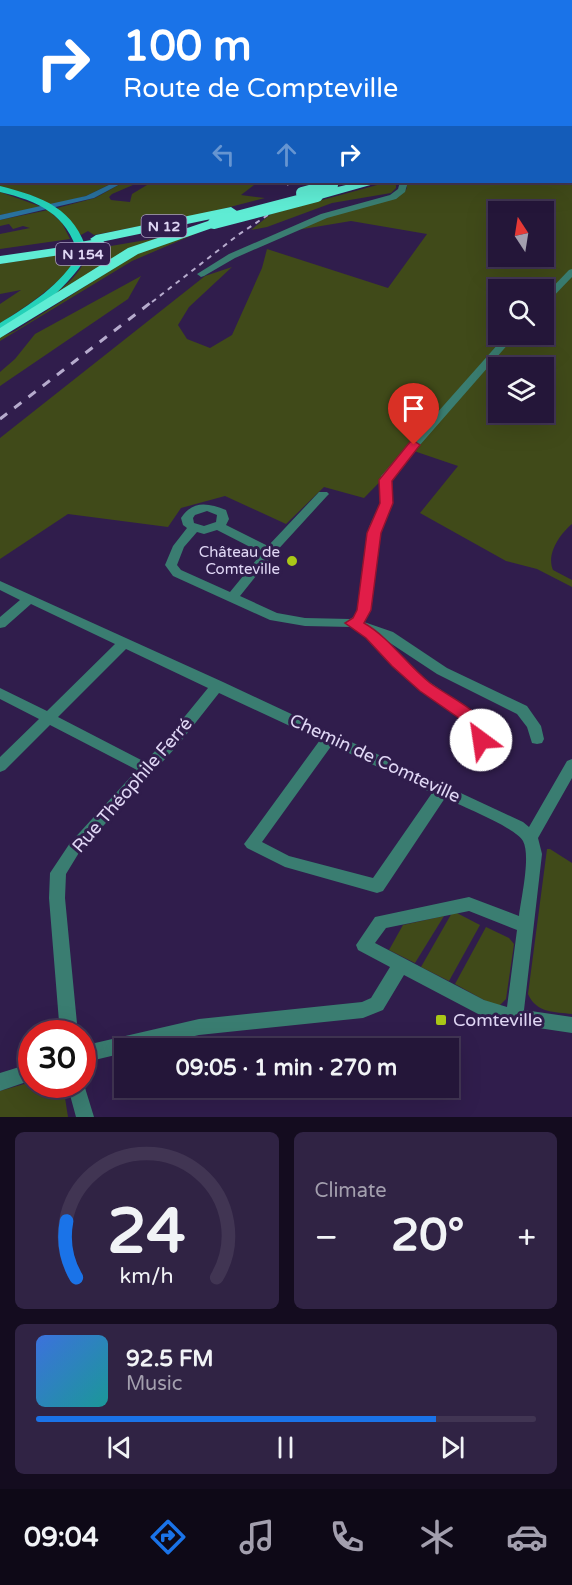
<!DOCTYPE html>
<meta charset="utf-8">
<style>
body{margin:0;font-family:"Varela Round",sans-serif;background:#302344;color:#f1f3f6;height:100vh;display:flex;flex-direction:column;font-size:22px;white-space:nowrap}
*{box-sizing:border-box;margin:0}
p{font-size:20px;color:#a39fae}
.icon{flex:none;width:33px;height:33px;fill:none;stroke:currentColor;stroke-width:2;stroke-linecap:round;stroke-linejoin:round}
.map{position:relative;height:1117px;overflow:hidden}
.panel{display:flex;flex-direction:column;gap:15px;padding:15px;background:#140c1f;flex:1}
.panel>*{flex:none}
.hud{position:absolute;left:0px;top:0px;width:573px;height:183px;box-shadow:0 6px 24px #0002,0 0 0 2px #413553;background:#1a73e8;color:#fff;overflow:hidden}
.needle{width:39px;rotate:348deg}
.controls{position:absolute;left:488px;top:201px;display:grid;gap:12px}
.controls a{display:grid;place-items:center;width:66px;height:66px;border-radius:0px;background:#241639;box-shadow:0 6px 24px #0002,0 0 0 2px #413553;font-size:30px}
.speed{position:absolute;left:18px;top:1020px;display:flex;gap:12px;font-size:30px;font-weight:700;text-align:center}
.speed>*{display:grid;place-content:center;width:78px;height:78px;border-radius:50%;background:#241639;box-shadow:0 6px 24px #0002,0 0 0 2px #413553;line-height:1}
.speed .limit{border:9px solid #d22;background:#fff;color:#111}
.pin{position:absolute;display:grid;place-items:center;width:51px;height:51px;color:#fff;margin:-62px -26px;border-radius:50% 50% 50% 0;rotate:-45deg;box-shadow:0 0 6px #0007}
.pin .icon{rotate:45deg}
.me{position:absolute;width:66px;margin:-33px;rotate:329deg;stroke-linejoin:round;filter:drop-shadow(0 0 4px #0008)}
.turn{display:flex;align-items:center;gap:21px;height:126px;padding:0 24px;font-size:27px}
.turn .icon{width:78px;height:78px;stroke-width:2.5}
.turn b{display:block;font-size:42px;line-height:51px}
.lanes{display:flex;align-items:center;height:57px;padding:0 24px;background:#0003;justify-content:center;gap:30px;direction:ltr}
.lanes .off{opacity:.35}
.big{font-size:45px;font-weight:700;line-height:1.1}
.panel .card{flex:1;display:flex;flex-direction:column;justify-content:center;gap:9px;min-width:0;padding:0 21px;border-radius:9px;background:#302344}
.panel .dial{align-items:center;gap:0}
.dial svg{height:156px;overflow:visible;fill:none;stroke:#413553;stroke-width:7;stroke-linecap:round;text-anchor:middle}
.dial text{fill:#f1f3f6;stroke:none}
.song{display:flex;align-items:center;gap:18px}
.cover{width:72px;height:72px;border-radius:9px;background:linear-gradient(135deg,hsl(220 70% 55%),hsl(180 70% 35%))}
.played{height:6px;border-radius:3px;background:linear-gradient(90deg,#1a73e8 80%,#413553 80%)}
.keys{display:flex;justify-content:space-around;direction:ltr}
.heat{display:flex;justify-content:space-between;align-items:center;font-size:33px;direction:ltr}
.panel .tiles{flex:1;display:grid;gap:15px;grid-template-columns:1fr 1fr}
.card:last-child{grid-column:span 2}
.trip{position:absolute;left:114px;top:1038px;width:345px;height:60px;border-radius:0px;background:#241639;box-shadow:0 6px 24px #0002,0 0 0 2px #413553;font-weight:700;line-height:60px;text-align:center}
.dock{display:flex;height:96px;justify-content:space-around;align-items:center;background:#0e0917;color:#a39fae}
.dock .icon{width:42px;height:42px}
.dock .current{color:#1a73e8}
.dock b{font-size:27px;color:#f1f3f6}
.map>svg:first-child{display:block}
.green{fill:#404a19;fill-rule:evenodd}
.water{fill:#29719d}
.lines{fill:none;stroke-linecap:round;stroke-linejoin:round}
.street{fill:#3a7d71;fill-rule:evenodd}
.secondary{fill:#35ad99;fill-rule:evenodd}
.primary{fill:#24d1b8;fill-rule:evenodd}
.highway{fill:#5fecd4;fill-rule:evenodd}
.rail-far1{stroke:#b6abcd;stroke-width:2;stroke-dasharray:5 5;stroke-linecap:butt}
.rail{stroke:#b6abcd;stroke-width:3;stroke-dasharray:9 9;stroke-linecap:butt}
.highway-bridge{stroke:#5fecd4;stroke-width:12}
.route{fill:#e11d48;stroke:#92132f;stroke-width:1.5}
.poi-dot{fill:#aac717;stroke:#301d4c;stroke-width:2}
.labels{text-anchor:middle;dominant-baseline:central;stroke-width:6;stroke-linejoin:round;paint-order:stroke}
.shield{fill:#301d4c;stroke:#ab9fc2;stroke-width:1.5}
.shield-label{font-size:14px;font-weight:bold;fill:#e0d7f5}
.poi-label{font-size:15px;fill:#e0d7f5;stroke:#301d4c;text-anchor:end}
.near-street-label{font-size:18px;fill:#e0d7f5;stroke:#301d4c}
.near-poi-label{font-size:18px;fill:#e0d7f5;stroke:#301d4c;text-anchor:start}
</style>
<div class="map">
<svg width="572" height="1117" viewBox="0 0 572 1117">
<rect width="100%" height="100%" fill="#301d4c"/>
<!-- green -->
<g class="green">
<path d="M572 132V524C560 534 546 554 553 570L572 580V587L537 569 506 561 420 513 458 466 411 450 364 498 324 487 286 524 225 496 181 508 168 527 68 514 0 559V438L205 276 232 267 189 307 178 325 187 339 210 348 232 335 262 268 267 249 388 288 427 234 351 221 297 230 326 217 403 193 407 188 406 182H572ZM498 212H543V256H498ZM498 290H543V334H498ZM498 368H543V412H498Z"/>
<polygon points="1,145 2,182 115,182 86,196 52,205 37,198 0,187"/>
<polygon points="124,182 140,182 112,194 109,197 111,200 130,202 132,194 147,185 175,182 258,182 241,195 265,198 207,213 94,235 88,231 81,235 57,208 95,198"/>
<polygon points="388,182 396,182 396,188 391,193 332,203 267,227 251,230 271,214"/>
<polygon points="0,192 42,207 0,215"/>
<polygon points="48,210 62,223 70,239 0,249 0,234 30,228 23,226 13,229 9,224 0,226 0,220"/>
<polygon points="202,231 132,261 0,341 0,337 15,331 136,254"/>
<path d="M164 237 39 307C56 292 85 275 87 250Z"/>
<path d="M77 252C74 278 20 309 0 324V304L21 290 0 294V264Z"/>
<polygon points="141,276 128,299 0,386 0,372 15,359 35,334"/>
<path d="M547 849H550L572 863V1014C555 1012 536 1013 528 994Z"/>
<polygon points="453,911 480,925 449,981 421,967"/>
<polygon points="444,916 415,963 389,950 403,925"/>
<polygon points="486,927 509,938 514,944 506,999 500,1005 493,1005 455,984"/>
<polygon points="31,1082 32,1084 63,1085 68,1117 0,1117 0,1091"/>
</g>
<!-- water -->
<polygon class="water" points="115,182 124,182 94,198 0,220 0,215 86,196"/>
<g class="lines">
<!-- street -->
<g class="street">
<polygon points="400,182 408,182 405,192 396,199 327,218 235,258 204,276 201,277 197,274 229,254 321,214 390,195 398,189"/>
<polygon points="572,269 572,277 546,304 543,305 543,297 569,270"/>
<path d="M507 334H517L392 477 391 485 392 503 381 527 370 610 364 622 393 632 447 668 527 706 541 726 544 739 542 743 537 744 532 743 527 727 517 714 437 674 381 637 415 672 477 715 484 727 488 740 486 744 481 745 476 744 467 723 405 678 359 630 351 627 305 626 270 620 173 576 165 565 173 546 187 528 183 525 181 518C193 500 208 503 226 510L229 519 226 525 268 546 319 492H327L329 494 327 496 273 555 240 596 277 613 305 618 350 619 355 616 358 610 369 527 380 503 379 485 381 476ZM207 511 217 515 216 522 204 526 194 523 193 518 195 515ZM217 530 262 553 230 592 181 570 177 565 184 547 197 532 204 534Z"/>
<path d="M0 581 223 682 441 784 448 785 450 788 523 822 529 827 567 761 572 759V778L538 838 542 854 524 1010 572 1017V1033L504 1023 480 1015 404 975 383 1010 363 1018 199 1035 144 1048H124V1053L82 1063V1046L199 1019 362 1002 371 998 390 967 358 950 356 945 375 917 469 897 519 916C521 899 531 856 523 841 515 827 461 806 445 798L383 891 377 893 285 867 247 848 244 844 247 840 320 740 219 693 178 745 80 851 66 874 65 898 78 1034H60L49 898 50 873 70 843 137 770 50 725 5 770 0 772V757L39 719 0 699V688L47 711 115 644 31 604 5 627 0 628V617L20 600 0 590ZM126 649 208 688 168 737 145 762 58 717ZM332 745 432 793 373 878 289 856 262 842ZM469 911 517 930 507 1007 484 1000 375 943 386 928Z"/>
<polygon points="32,1063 32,1080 0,1091 0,1073"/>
<polygon points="82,1078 94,1117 76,1117 67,1084 82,1084"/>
</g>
<!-- secondary -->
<g class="secondary">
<polygon points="91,0 89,2 81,2"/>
<polygon points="2,29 2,33 0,34 0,30"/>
</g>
<!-- primary -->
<path class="primary" d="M0 186C43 197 75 208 88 254 76 279 27 324 0 332V323C28 306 63 284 78 254 67 214 38 201 0 192Z"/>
<!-- highway -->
<g class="highway">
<polygon points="358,182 376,182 374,184 317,200 311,196 313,193"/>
<polygon points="231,207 237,211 235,214 96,243 90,239 96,235"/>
<polygon points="214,219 220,223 218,226 138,254 0,338 0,328 128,248"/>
<polygon points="62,247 67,248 68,251 67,254 0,264 0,256"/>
</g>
<!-- rail-far1 -->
<g class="rail-far1">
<polyline points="287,185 292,182"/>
<polyline points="152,302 238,235 317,182"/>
</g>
<!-- rail -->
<polyline class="rail" points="0,419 154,300"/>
<!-- highway-bridge -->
<g class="highway-bridge">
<polyline points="302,193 332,185"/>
<polyline points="214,223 317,196"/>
<polyline points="62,251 99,245"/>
</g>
</g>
<!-- route -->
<path class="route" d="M414 441 420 445 392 481 393 503 381 533 371 610 364 623C390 638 407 665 430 683 445 694 463 702 477 715 484 721 486 731 489 740L487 744H476L466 723 420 691 392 666 366 638 345 623 353 618 357 610 367 533 380 503 379 480 410 442Z"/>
<!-- markers -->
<g class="poi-dot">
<circle cx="292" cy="561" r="6"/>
<rect x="435" y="1014" width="12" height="12" rx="3"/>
</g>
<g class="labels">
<!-- shield labels -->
<g class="shield">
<rect x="141.5" y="215" width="45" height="22" rx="4.5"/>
<rect x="56" y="243" width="54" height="22" rx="4.5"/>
</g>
<g class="shield-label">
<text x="164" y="226">N 12</text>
<text x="83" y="254">N 154</text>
</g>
<!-- poi labels -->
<g class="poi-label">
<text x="280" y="552">Château de<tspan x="280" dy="17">Comteville</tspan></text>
</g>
<!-- near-street labels -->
<g class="near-street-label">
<text transform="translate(375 758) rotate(25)">Chemin de Comteville</text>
<text transform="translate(132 785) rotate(-49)">Rue Théophile Ferré</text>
</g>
<!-- near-poi labels -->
<g class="near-poi-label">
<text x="453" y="1020">Comteville</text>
</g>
</g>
</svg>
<div class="controls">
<a><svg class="needle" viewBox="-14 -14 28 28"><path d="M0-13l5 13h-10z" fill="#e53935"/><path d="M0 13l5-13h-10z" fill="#a39fae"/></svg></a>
<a><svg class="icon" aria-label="search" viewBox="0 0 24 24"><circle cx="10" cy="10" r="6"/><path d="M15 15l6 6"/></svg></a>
<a><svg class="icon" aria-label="layers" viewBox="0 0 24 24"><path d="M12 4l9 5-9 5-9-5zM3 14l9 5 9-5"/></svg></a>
</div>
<div class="speed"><div class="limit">30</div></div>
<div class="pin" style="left:414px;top:445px;background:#d93025"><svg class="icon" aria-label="arrive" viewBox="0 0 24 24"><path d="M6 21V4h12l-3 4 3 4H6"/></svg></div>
<svg class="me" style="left:481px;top:740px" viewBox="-20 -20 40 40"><circle r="19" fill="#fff"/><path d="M0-13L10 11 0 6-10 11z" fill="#e11d48"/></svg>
<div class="trip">09:05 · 1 min · 270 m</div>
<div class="hud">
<div class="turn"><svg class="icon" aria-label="right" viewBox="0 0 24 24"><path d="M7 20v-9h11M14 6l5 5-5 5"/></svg><div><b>100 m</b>Route de Compteville</div></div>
<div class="lanes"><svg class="icon off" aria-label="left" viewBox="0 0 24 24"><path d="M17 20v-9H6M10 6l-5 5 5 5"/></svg><svg class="icon off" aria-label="ahead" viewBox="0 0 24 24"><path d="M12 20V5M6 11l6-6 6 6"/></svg><svg class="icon" aria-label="right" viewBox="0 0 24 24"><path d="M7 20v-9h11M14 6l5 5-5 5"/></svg></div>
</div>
</div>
<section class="panel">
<div class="tiles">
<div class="card dial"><svg viewBox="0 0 100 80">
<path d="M14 69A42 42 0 1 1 86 69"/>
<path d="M14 69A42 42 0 0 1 9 40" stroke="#1a73e8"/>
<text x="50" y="56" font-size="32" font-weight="700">24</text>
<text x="50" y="72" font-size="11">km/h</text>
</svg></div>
<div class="card"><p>Climate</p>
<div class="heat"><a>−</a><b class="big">20°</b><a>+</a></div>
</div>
<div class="card">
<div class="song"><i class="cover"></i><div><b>92.5 FM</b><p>Music</p></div></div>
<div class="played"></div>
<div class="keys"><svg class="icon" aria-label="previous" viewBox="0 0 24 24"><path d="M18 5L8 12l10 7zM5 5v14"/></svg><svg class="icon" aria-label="pause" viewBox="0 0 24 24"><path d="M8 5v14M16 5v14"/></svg><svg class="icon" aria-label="next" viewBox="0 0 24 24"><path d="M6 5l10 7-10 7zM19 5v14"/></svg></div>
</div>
</div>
</section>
<nav class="dock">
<b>09:04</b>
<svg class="icon current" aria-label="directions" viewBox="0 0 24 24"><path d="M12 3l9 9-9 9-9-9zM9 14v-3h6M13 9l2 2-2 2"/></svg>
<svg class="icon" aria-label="music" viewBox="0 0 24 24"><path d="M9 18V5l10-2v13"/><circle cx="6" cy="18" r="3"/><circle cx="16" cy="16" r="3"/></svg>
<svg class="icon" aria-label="phone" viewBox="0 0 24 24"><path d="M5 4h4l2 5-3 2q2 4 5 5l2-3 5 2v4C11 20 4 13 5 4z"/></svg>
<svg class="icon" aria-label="climate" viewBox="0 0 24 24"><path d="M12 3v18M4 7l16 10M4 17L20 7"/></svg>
<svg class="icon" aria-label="car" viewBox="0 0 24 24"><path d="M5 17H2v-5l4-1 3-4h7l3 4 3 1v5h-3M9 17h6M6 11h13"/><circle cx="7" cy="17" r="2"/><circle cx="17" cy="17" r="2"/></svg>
</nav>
